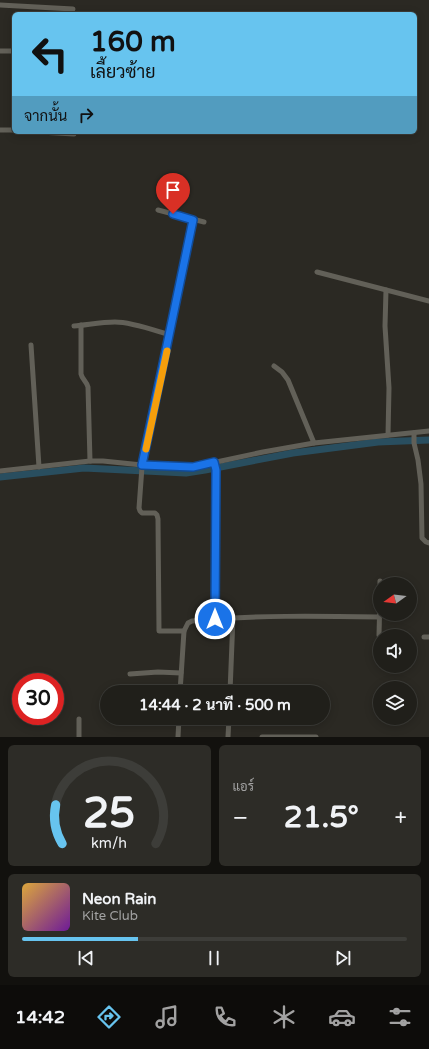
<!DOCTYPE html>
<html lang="th">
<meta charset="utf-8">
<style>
body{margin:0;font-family:"Varela Round",Sarabun,sans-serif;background:#2d2c27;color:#f1f3f6;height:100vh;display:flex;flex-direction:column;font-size:15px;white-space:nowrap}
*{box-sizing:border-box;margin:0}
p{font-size:13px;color:#a2a2a2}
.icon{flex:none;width:22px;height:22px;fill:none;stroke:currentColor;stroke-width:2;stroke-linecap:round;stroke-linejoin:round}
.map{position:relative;height:737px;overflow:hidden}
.details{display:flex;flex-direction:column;gap:8px;padding:8px;background:#12110e;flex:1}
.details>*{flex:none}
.top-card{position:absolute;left:12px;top:12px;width:405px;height:122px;border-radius:6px;box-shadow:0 2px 10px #0003,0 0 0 1px #3d3d39;background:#67c4ef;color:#111;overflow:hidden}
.needle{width:26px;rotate:255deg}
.tools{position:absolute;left:373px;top:577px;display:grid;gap:8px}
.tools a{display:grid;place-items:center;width:44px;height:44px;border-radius:50%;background:#201f1a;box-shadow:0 2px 10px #0003,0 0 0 1px #3d3d39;font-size:20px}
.speed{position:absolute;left:12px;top:673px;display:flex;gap:8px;font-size:20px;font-weight:700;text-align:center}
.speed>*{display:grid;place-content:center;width:52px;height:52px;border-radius:50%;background:#201f1a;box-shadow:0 2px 10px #0003,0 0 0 1px #3d3d39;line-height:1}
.speed .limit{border:6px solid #d22;background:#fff;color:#111}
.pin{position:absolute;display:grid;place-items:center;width:34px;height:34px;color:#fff;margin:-41px -17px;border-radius:50% 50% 50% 0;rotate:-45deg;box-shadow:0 0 4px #0007}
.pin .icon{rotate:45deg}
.me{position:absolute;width:44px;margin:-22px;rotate:0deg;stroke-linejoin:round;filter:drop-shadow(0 0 3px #0008)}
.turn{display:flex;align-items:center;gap:14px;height:84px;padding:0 12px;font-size:18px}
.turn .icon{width:52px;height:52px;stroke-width:2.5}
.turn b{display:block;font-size:28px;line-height:34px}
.then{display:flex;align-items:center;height:38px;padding:0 12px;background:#0003;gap:8px;font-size:15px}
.big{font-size:30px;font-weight:700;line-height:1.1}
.details .widget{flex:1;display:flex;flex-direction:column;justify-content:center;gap:6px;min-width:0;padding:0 14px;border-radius:6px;background:#2d2c27}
.details .dial{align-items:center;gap:0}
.dial svg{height:104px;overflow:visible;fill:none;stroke:#3d3d39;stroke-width:7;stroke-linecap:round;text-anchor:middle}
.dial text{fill:#f1f3f6;stroke:none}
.song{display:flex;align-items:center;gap:12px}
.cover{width:48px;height:48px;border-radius:6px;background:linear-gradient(135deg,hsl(40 70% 55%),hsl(280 70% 35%))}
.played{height:4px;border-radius:2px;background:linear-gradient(90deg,#67c4ef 30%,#3d3d39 30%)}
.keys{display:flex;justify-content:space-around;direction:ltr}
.heat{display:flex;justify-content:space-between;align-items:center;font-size:22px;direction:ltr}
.details .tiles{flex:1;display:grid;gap:8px;grid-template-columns:1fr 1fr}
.widget:last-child{grid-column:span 2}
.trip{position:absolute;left:100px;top:685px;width:230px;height:40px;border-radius:20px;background:#201f1a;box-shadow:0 2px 10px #0003,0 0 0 1px #3d3d39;font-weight:700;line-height:40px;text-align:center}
.tabs{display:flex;height:64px;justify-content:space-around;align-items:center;background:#0d0c0a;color:#a2a2a2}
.tabs .icon{width:28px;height:28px}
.tabs .on{color:#67c4ef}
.tabs b{font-size:18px;color:#f1f3f6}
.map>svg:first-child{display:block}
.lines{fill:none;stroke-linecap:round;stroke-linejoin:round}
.canal{stroke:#294e5f;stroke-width:7}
.street{stroke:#626058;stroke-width:5}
.route-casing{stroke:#114b97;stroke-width:10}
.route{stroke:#1a73e8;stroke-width:7}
.slow{stroke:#f59e0b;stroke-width:7}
</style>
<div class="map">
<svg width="429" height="737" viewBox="0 0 429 737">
<rect width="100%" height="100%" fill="#2b2923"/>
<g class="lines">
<!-- canal -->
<polyline class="canal" points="0,477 84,468 186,473 205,470 293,453 378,442 429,440"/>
<!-- street -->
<g class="street">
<polyline points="0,5 73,9"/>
<polyline points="0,51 14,51"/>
<polyline points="0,130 14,130"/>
<polyline points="40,132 74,134"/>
<polyline points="158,210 204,222"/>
<polyline points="317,272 429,301"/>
<polyline points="386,290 385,326 389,388 388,435"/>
<path d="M81 325V374C82 379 87 382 88 387L90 461"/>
<path d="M74 326C87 325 101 322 115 322 132 322 153 330 170 335"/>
<polyline points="31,345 39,467"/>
<polyline points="274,366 282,372 288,380 314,443"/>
<polyline points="414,433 414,443 418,460 421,484 422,538 426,542 429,543"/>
<polyline points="214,462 215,470 215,619"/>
<polyline points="0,471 90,461 103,461 142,465 193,467 263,452 314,443 429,431"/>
<polyline points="380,584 380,581"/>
<polyline points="184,631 159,631 158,519 157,515 155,513 142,513 140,511 139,508 142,467 193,220"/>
<polyline points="379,635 380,596"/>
<polyline points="424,637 429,637"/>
<polyline points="130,674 158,672 181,673"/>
<path d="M180 692 184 631 188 623 192 621C254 615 317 616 379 617"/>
<polyline points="230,692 233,617"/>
<polyline points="79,719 79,737"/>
<polyline points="178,737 179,718"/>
<polyline points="228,737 229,718"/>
<polyline points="262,737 316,737"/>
</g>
</g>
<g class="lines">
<!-- route casing -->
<g class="route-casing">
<polyline id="route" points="173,214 193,220 142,465 193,467 214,462 216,470 215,619"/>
</g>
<!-- route -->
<use href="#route" class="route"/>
<!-- slow -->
<polyline class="slow" points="146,449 167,351"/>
</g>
</svg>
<div class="tools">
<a><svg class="needle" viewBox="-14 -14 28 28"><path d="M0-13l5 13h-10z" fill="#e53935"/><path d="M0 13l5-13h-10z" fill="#a2a2a2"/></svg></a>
<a><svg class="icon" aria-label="sound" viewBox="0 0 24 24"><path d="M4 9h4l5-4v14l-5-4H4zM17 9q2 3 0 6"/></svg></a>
<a><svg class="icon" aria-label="layers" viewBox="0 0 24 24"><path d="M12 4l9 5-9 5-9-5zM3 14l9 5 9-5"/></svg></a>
</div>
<div class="speed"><div class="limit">30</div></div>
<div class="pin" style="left:173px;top:214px;background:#d93025"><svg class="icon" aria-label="arrive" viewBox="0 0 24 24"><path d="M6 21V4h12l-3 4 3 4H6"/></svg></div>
<svg class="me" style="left:215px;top:619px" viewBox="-20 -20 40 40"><circle r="17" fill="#1a73e8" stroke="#fff" stroke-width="3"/><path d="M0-11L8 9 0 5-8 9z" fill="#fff"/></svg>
<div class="trip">14:44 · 2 นาที · 500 m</div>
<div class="top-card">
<div class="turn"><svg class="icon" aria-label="left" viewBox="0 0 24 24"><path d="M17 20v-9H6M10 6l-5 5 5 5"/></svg><div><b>160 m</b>เลี้ยวซ้าย</div></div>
<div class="then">จากนั้น<svg class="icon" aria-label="right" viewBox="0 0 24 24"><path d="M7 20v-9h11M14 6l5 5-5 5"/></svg></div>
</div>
</div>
<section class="details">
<div class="tiles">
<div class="widget dial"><svg viewBox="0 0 100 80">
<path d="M14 69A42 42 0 1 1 86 69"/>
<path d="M14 69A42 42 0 0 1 9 39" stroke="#67c4ef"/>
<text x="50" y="56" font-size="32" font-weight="700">25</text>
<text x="50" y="72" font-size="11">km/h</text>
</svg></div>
<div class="widget"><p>แอร์</p>
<div class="heat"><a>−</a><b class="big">21.5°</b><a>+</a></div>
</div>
<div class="widget">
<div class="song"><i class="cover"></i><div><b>Neon Rain</b><p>Kite Club</p></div></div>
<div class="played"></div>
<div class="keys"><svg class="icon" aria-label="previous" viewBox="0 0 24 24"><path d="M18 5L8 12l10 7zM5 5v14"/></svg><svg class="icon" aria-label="pause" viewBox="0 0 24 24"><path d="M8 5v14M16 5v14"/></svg><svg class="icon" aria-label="next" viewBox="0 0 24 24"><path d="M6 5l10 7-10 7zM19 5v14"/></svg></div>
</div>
</div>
</section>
<nav class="tabs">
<b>14:42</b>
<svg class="icon on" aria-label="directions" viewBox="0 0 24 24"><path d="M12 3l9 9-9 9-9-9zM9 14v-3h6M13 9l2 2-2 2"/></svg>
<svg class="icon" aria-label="music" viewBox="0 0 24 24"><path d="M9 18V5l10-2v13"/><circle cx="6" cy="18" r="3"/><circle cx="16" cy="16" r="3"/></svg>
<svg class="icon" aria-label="phone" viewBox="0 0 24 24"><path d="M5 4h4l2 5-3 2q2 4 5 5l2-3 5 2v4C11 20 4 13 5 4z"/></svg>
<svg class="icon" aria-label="climate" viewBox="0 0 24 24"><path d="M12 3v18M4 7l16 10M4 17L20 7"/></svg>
<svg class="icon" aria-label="car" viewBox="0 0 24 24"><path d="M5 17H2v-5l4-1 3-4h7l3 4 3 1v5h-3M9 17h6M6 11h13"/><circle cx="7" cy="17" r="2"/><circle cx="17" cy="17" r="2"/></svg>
<svg class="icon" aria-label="filters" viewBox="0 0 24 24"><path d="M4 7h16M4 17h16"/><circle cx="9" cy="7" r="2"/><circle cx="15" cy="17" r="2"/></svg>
</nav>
